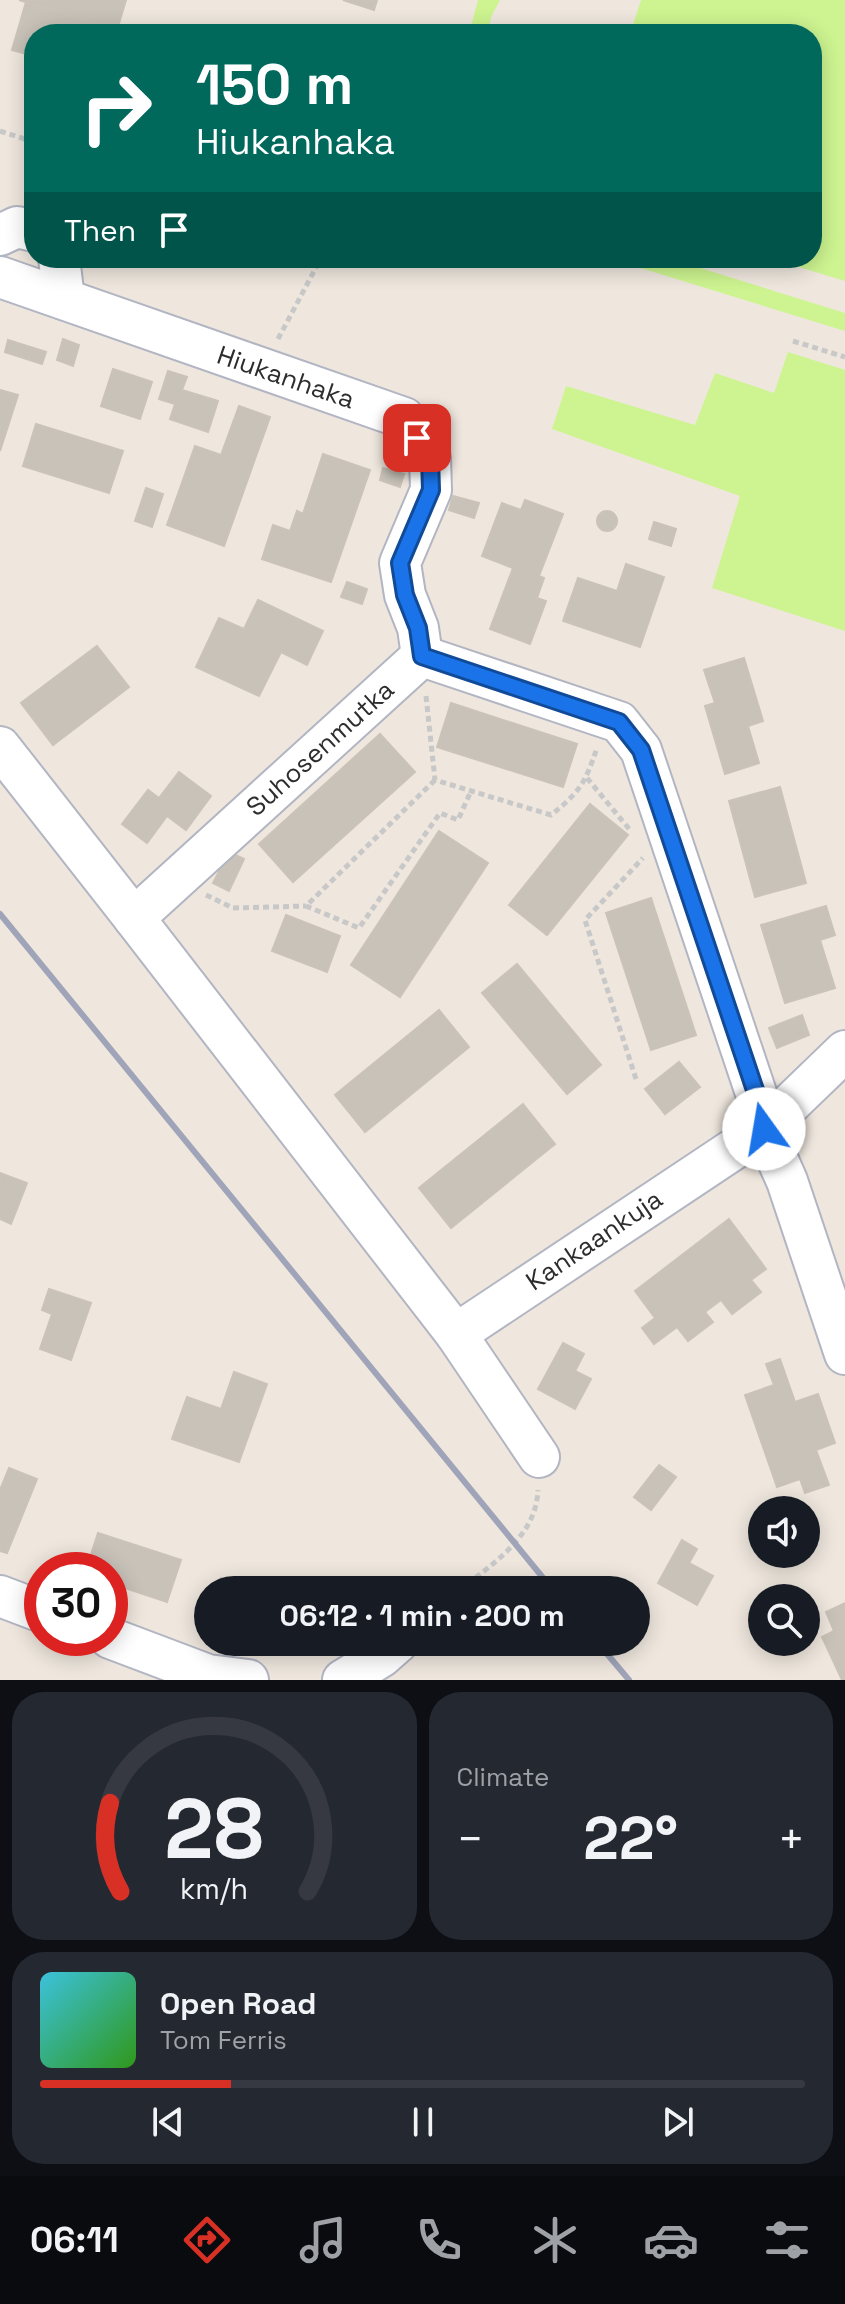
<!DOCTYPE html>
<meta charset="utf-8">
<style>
body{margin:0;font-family:"Space Grotesk",sans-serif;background:#242831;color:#f1f3f6;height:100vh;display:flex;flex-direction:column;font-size:30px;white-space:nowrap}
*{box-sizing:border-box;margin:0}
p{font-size:26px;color:#9ea1a6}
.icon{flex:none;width:44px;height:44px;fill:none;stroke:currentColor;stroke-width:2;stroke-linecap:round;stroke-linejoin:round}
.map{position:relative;height:1680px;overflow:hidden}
.side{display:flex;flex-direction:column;gap:12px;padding:12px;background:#0d0f14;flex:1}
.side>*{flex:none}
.top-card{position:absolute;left:24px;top:24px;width:798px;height:244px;border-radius:32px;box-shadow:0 4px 20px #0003;background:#00695c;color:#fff;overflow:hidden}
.fabs{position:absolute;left:748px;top:1496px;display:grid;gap:16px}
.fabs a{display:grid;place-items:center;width:72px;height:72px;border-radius:50%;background:#171b24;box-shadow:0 4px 20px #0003;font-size:40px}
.speed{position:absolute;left:24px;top:1552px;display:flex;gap:16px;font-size:40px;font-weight:700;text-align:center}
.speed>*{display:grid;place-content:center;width:104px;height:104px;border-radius:50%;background:#171b24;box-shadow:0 4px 20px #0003;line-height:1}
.speed .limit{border:12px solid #d22;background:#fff;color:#111}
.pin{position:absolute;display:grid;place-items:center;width:68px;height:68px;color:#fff;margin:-34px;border-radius:16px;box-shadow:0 4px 12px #0006}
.me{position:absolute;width:88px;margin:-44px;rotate:347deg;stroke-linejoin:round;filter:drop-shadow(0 0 6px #0008)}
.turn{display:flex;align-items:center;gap:28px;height:168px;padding:0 40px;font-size:36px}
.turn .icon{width:104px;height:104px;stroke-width:2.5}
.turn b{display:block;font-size:56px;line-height:68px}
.then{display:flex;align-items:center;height:76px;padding:0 40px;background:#0003;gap:16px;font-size:30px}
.big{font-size:60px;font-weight:800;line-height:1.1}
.side .tile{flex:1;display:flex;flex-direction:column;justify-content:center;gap:12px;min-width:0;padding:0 28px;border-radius:32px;background:#242831}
.side .dial{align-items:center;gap:0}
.dial svg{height:208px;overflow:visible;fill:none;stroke:#363941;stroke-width:7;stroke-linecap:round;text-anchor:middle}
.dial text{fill:#f1f3f6;stroke:none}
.song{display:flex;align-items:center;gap:24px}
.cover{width:96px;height:96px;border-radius:12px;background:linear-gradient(135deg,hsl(190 70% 55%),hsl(110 70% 35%))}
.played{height:8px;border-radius:4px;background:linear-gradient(90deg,#d93025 25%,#363941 25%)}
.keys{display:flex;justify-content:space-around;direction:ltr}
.heat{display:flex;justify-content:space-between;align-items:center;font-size:44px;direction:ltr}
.side .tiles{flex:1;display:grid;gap:12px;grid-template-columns:1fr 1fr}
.tile:last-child{grid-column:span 2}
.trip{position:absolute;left:194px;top:1576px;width:456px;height:80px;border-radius:40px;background:#171b24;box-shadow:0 4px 20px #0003;font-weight:800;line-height:80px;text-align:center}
.tabs{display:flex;height:128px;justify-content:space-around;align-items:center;background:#090b0e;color:#9ea1a6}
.tabs .icon{width:56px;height:56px}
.tabs .selected{color:#d93025}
.tabs b{font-size:36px;color:#f1f3f6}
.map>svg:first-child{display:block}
.pitch{fill:#cdf490}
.building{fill:#c8c2b9;stroke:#cbc3b7;stroke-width:2}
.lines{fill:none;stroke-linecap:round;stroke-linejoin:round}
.minor-casing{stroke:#b2b5c2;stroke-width:44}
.path{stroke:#c8c8c8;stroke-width:5;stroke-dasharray:6 4;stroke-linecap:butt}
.minor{stroke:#fff;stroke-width:40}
.rail{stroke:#9fa4b9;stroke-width:6}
.route-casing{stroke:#114b97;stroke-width:20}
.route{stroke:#1a73e8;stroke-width:14}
.labels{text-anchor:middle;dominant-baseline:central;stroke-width:6;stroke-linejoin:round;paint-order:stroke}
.street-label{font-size:26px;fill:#2d2d2d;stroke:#fff}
</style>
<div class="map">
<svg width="845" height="1680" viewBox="0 0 845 1680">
<rect width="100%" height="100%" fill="#efe7de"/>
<!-- pitch -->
<g class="pitch">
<polygon points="478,0 500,0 491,17 488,34 469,34"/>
<polygon points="641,0 845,0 845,281 769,258 812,258 812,34 630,34"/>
<polygon points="608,258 668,258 845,313 845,331"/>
<polygon points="788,352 845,370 845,631 712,588 740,496 552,429 566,386 695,425 715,373 774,393"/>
</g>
<!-- building -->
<g class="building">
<polygon points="19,0 126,0 117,30"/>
<polygon points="343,0 377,0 374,10"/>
<polygon points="26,2 117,30 116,34 34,34 34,56 12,50"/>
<polygon points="158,28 176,34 156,34"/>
<polygon points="63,339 79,345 73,366 57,360"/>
<polygon points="8,340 46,352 42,364 5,352"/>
<polygon points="113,369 152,382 140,419 101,406"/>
<polygon points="168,371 187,377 182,390 218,401 208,432 170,419 175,404 159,399"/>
<polygon points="0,390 18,395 0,451"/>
<polygon points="239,406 270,417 224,546 167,525 195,446 221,455"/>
<polygon points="36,424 123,451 109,493 23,466"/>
<polygon points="323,454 370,470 331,582 262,559 273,525 290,531 297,511 303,514"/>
<polygon points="383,468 404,474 400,487 380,480"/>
<polygon points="146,488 163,494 152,527 135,521"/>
<polygon points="453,496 479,503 474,518 449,510"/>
<polygon points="525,500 563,514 539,576 544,578 537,598 546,601 530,644 490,629 513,568 482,556 502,503 521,510"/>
<circle cx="607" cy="521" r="10"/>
<polygon points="654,522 676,529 671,546 649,539"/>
<polygon points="626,564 664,577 640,647 563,621 578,578 617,591"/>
<polygon points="347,582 367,589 362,604 341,597"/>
<polygon points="258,600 323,631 307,665 281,652 259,696 196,667 219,618 244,629"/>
<polygon points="97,646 129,687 53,745 21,703"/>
<polygon points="744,658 763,721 748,726 759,763 725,774 705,706 715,703 704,670"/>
<polygon points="451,703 577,744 563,787 437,747"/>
<polygon points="380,734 415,772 293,882 259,844"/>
<polygon points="179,772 211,796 186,830 167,816 147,843 122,824 148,790 159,798"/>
<polygon points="780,787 806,883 755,897 729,801"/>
<polygon points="590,804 628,835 547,935 509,905"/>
<polygon points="439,831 488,863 400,997 351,965"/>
<polygon points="229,852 244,859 229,891 213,883"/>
<polygon points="651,898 696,1035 651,1050 606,913"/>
<polygon points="826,906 835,935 820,940 835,988 785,1003 761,925"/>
<polygon points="286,915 340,936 327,972 272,951"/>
<polygon points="517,964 601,1065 567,1094 482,993"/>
<polygon points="439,1010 469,1047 365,1132 335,1095"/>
<polygon points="802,1015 809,1035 777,1048 769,1028"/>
<polygon points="679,1062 700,1087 665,1114 645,1089"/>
<polygon points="523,1104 555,1144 451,1228 419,1188"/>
<polygon points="0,1173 27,1183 11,1224 0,1219"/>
<polygon points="729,1219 766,1269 751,1280 761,1292 732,1314 721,1300 705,1312 713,1322 688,1341 677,1327 654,1344 642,1328 655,1318 635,1291"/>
<polygon points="49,1289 91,1303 71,1360 40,1349 52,1314 42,1310"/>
<polygon points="563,1343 584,1354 575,1371 591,1379 575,1409 538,1389"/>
<polygon points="780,1359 795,1402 818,1394 835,1443 816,1450 829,1485 805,1493 800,1479 777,1487 745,1395 774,1385 766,1364"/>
<polygon points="234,1372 267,1384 239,1462 172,1439 187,1397 221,1409"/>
<polygon points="659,1465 676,1477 651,1510 634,1497"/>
<polygon points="9,1468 37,1479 7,1553 0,1551 0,1490"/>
<polygon points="98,1533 181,1560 167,1602 110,1583 110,1570 86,1570"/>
<polygon points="682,1540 697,1549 689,1563 713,1576 697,1605 658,1583"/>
<polygon points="221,1578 258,1590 217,1590"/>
<polygon points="845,1603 845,1680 842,1680 822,1637 834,1631 826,1612"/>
</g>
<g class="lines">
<!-- minor casing -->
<g class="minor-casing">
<g id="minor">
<polyline points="0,235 17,227 34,231"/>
<polyline points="59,258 64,299"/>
<polyline points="0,277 404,418 430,458 431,490 400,563 405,595 418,628 422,656"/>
<polyline points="0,747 134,918"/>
<polyline points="456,1334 134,918 422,656 619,722 641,750 756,1093 764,1129 787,1181 845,1354"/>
<polyline points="539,1457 456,1334 764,1129 845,1051"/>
<polyline points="0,1596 42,1612"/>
<polyline points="110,1638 208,1675 248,1680"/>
<polyline points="343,1680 381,1657 398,1642"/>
</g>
</g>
<!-- path -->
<g class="path">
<polyline points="0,131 34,142"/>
<polyline points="278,339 321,258"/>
<polyline points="793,341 845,357"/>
<path d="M426 696 435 780 551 815C580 792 585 783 597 748"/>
<polyline points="587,778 630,830"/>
<polyline points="435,780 306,906 359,928 440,813 458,820 471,791"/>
<polyline points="206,895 233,908 306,906"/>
<polyline points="636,1079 585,920 643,858"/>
<path d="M460 1590C493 1563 536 1537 538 1490"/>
</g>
<!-- minor -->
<use href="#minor" class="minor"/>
<!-- rail -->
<g class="rail">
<polyline points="0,914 553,1590"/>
<polyline points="597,1642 629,1680"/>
</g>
</g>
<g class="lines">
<!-- route casing -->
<g class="route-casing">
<polyline id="route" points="417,438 430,458 431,490 400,563 405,595 418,628 422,656 619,722 641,750 756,1093 764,1129"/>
</g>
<!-- route -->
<use href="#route" class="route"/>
</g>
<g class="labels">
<!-- street labels -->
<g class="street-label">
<text transform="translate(286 377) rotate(19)">Hiukanhaka</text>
<text transform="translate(320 748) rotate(-42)">Suhosenmutka</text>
<text transform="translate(594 1240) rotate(-34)">Kankaankuja</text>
</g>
</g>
</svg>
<div class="fabs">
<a><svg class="icon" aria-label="sound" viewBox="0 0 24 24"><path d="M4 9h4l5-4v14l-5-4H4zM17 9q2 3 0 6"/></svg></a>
<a><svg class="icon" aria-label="search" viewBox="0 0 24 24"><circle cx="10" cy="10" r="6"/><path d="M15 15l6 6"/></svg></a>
</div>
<div class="speed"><div class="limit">30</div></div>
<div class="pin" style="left:417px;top:438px;background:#d93025"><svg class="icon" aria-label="arrive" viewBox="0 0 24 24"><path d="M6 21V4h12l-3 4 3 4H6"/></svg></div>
<svg class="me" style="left:764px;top:1129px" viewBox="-20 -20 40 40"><circle r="19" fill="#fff"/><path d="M0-13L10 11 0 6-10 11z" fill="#1a73e8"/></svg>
<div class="trip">06:12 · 1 min · 200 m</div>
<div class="top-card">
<div class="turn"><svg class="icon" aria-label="right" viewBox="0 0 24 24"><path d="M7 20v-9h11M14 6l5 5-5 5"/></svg><div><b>150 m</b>Hiukanhaka</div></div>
<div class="then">Then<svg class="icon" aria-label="arrive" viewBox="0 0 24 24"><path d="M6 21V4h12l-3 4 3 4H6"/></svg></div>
</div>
</div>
<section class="side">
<div class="tiles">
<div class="tile dial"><svg viewBox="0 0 100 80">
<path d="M14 69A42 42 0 1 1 86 69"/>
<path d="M14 69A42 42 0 0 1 10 35" stroke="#d93025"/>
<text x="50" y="56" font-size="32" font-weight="700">28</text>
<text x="50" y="72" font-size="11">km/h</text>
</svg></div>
<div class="tile"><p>Climate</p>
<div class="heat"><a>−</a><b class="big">22°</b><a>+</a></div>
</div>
<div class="tile">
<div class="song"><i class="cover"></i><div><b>Open Road</b><p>Tom Ferris</p></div></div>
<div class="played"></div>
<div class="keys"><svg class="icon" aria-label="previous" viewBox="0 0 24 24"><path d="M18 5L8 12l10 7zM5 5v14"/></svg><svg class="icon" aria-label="pause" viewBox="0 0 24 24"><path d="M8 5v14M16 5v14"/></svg><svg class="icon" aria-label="next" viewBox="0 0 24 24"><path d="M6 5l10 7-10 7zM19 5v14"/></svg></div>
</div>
</div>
</section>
<nav class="tabs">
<b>06:11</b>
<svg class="icon selected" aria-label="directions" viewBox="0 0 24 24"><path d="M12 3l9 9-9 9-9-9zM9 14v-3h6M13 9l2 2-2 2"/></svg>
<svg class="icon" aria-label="music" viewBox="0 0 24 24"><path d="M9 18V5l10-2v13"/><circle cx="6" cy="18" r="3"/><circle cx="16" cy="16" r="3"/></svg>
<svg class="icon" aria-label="phone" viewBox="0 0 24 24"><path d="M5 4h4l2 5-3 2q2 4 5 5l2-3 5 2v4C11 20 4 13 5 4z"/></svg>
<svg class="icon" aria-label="climate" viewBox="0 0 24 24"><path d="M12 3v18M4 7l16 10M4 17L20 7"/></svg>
<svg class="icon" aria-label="car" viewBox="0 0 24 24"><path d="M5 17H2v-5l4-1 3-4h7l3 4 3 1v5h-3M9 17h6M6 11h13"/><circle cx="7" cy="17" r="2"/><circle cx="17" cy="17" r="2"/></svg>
<svg class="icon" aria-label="filters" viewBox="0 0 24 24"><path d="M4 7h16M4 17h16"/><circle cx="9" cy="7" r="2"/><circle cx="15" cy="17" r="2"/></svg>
</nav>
